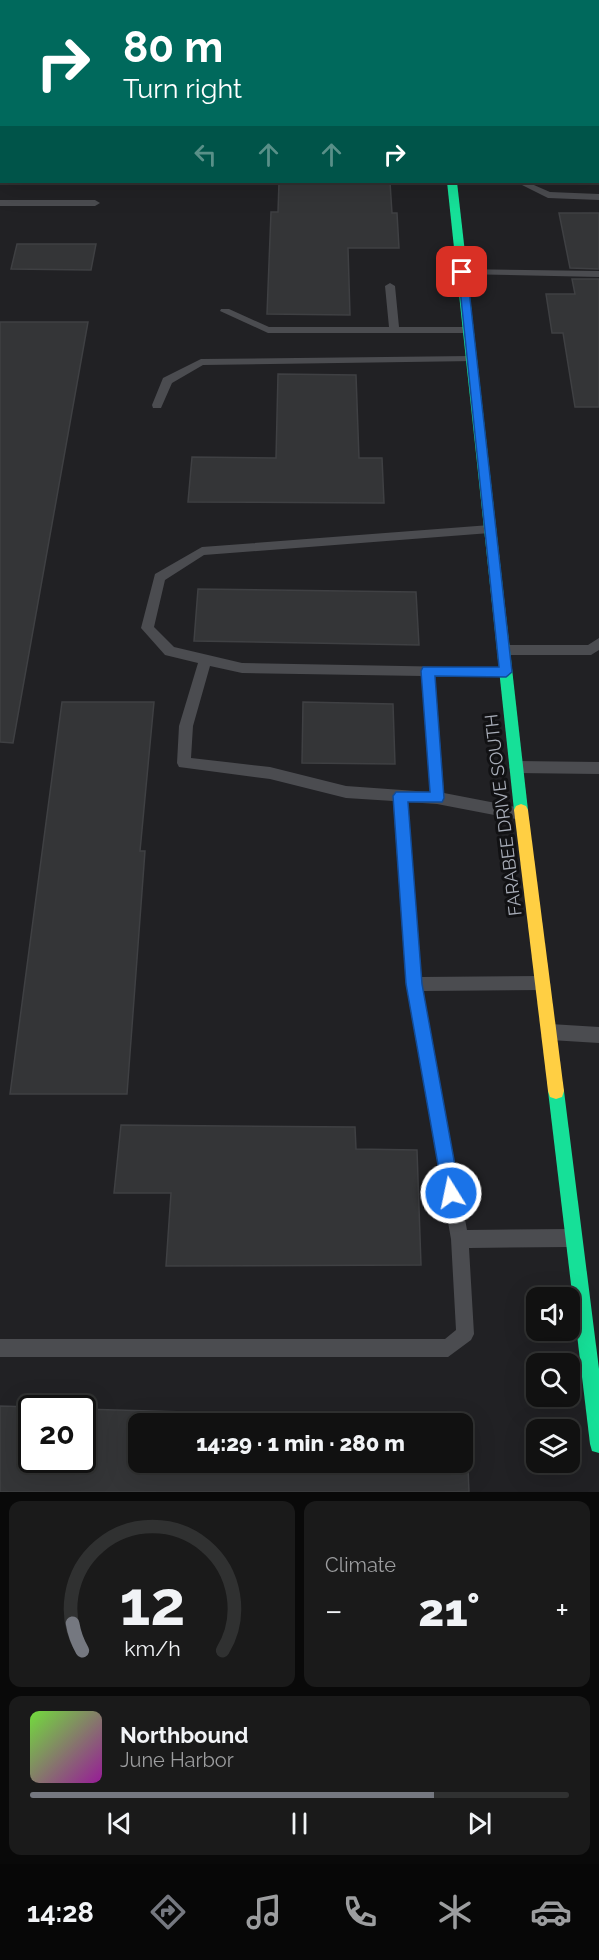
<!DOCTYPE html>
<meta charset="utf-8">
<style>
body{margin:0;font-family:Raleway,sans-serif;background:#1a1a1a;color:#f1f3f6;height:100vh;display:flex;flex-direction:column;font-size:22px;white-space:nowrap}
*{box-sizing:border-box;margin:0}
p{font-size:20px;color:#9c9d9f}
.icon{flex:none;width:33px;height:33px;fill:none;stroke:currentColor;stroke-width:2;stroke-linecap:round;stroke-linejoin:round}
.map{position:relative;height:1492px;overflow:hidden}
.details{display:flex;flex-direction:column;gap:9px;padding:9px;background:#090909;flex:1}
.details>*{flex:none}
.banner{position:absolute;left:0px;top:0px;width:600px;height:183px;box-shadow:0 6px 24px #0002,0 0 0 2px #303131;background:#00695c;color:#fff;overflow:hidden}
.buttons{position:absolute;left:526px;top:1287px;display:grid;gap:12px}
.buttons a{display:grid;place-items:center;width:54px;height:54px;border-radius:12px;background:#111;box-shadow:0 6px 24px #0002,0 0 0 2px #303131;font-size:30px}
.speed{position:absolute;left:18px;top:1395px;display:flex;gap:12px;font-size:30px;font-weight:700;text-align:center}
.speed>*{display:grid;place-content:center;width:78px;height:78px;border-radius:50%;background:#111;box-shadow:0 6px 24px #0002,0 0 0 2px #303131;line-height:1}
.speed .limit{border:3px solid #111;border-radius:9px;background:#fff;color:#111}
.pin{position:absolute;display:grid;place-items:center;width:51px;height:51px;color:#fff;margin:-26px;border-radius:12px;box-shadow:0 3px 9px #0006}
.me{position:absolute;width:66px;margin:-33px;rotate:350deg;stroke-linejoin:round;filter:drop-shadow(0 0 4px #0008)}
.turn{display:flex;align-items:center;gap:21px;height:126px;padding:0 24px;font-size:27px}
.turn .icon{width:78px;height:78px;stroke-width:2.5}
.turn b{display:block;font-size:42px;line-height:51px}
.lanes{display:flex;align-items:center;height:57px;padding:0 24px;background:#0003;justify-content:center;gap:30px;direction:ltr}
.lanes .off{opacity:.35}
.big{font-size:45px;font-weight:800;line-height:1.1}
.details .tile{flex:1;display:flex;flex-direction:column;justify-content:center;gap:9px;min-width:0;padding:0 21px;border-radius:12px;background:#1a1a1a}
.details .dial{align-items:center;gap:0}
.dial svg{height:156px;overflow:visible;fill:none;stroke:#303131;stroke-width:7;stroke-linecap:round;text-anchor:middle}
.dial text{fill:#f1f3f6;stroke:none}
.song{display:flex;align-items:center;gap:18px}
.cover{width:72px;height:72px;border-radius:9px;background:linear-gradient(135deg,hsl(100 70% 55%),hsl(300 70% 35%))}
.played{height:6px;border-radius:3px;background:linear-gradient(90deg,#757880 75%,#303131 75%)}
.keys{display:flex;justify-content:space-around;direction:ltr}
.heat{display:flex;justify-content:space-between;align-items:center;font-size:33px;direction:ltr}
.details .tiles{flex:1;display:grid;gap:9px;grid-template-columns:1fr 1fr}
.tile:last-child{grid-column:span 2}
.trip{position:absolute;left:128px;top:1413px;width:345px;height:60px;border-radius:12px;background:#111;box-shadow:0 6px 24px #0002,0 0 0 2px #303131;font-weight:800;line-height:60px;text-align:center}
.dock{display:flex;height:96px;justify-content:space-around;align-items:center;background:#070707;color:#9c9d9f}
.dock .icon{width:42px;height:42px}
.dock .on{color:#757880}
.dock b{font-size:27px;color:#f1f3f6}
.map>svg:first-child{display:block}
.built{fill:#212124;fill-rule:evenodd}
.building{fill:#343537;stroke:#3f4043;stroke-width:1.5;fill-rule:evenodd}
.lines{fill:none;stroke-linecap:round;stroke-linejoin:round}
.lane{fill:#4b4c50;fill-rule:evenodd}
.street{fill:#4b4c50;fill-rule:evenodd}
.fast{fill:#16e098;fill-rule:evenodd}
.slow{fill:#ffcf43;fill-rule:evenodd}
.route{fill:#1a73e8;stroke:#114b97;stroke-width:1.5}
.labels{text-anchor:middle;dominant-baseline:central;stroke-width:6;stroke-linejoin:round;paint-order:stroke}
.street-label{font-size:18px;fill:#a8adb8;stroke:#111113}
</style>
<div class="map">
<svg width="599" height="1492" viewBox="0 0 599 1492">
<rect width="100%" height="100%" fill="#171717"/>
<!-- built -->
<path class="built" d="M0 0H599V1492H0ZM2 2H598V182H2ZM537 1298H570V1330H537ZM537 1364H570V1396H537ZM32 1408H82V1460H32ZM138 1424H462V1462H138ZM537 1430H570V1462H537Z"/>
<!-- building -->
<g class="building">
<polygon points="279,182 390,182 392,213 397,213 399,248 348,248 350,315 267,314 271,212 278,212"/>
<polygon points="559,213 599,213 599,269 570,268"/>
<polygon points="17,244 96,244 91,270 11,269"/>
<polygon points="572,279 599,279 599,407 575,407 563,333 552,333 546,294 575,294"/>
<polygon points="0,322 88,322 13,743 0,742"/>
<polygon points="278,374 356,375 359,458 382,458 384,503 188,502 192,457 276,458"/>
<polygon points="198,589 416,592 419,645 194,641"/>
<polygon points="62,702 154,702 140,851 145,851 127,1094 10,1094"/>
<polygon points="303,702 393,704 395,764 302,763"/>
<polygon points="121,1125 355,1127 356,1149 417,1150 421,1265 166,1266 171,1193 114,1193"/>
<path d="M0 1406 32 1407V1460H82V1409L466 1420 469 1492H0ZM138 1424H462V1462H138Z"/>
</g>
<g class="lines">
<!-- lane -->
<g class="lane">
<rect x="76" y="0" width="8" height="2"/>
<polygon points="231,0 241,0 243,2 232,2"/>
<rect x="598" y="61" width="1" height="6"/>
<polygon points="516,182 527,182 550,192 599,194 599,200 548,198"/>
<polygon points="0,200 95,200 100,203 95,206 0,206"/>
<polygon points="462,269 599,271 599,277 458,274 457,272"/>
<polygon points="390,283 395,286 399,327 468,327 473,330 468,333 268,333 220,311 221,309 229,309 269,327 389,327 385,286"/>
<polygon points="471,356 476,359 475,361 203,365 172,383 161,408 153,408 152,405 163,378 201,359"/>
<path d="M490 525 496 529 490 533 204 555 165 580 154 627 174 647 242 663 511 668 512 672 511 676 506 677 435 676 444 793 521 808 526 810 528 814 526 818 521 820 437 804 407 802 421 977 542 976 547 978 550 983 547 988 542 990 423 991 467 1230 570 1229 576 1232 579 1238 576 1244 570 1247 469 1248 474 1334 471 1340 448 1357H0V1339H445L456 1330 451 1239 406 984 393 801 346 798 270 779 179 767 177 763 179 726 198 663 165 655 141 628 155 574 202 547ZM210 666 242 673 422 676 430 792 346 786 270 767 191 758 193 726Z"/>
<polygon points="599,638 599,650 591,655 503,655 497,650 503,645 588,645"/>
<polygon points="516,761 599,762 599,774 516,773 511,771 509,767 511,763"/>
<polygon points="550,1024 599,1027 599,1043 550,1040 544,1037 542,1032 544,1027"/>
</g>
<!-- street -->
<rect class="street" x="424" y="0" width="16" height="2"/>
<!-- fast -->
<g class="fast">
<polygon points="447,182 457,182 528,810 526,814 521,816 516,814 514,810"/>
<polygon points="556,1083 562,1085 564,1091 599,1369 599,1453 592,1451 590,1444 548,1091 550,1085"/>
</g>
<!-- slow -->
<polygon class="slow" points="521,804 526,806 528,810 564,1091 562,1097 556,1099 550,1097 548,1091 514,810 516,806"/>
</g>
<!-- route -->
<polygon class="route" points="458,269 467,272 512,672 506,677 435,676 444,798 442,802 408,802 422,984 460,1193 457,1199 451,1201 445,1199 443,1193 406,984 393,796 396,792 430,792 421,671 423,667 499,667"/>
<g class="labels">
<!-- street labels -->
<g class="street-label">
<text transform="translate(503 815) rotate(-97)">FARABEE DRIVE SOUTH</text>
</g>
</g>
</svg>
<div class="buttons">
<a><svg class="icon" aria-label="sound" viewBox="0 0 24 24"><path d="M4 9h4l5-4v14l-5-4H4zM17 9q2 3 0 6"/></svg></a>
<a><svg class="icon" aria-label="search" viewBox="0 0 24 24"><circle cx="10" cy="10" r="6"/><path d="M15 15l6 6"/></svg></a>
<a><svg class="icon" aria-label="layers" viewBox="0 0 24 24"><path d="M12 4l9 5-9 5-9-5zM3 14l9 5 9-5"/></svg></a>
</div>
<div class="speed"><div class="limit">20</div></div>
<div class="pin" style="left:462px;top:272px;background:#d93025"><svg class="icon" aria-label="arrive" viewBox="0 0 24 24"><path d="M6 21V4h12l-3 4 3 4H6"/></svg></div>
<svg class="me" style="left:451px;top:1193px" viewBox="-20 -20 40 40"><circle r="17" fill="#1a73e8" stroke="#fff" stroke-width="3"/><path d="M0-11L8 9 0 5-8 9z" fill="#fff"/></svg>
<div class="trip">14:29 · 1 min · 280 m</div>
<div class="banner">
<div class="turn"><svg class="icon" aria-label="right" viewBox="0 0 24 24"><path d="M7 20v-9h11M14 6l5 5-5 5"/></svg><div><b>80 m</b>Turn right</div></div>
<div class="lanes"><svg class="icon off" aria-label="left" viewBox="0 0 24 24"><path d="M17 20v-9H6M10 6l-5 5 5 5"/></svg><svg class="icon off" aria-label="ahead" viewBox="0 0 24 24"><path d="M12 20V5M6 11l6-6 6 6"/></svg><svg class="icon off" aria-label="ahead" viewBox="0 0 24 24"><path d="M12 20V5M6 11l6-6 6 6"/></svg><svg class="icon" aria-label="right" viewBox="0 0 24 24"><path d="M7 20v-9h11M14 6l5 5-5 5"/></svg></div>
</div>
</div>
<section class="details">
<div class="tiles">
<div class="tile dial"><svg viewBox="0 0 100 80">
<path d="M14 69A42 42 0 1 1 86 69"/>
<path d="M14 69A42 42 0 0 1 9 55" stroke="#757880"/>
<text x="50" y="56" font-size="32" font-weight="700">12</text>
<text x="50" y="72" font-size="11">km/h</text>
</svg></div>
<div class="tile"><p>Climate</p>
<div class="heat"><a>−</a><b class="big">21°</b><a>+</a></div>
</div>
<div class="tile">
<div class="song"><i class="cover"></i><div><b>Northbound</b><p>June Harbor</p></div></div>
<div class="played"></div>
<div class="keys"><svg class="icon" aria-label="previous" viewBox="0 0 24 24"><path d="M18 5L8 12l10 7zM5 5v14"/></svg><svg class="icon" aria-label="pause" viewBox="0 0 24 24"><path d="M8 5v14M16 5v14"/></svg><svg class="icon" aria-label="next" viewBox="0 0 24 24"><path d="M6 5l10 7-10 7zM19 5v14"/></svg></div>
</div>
</div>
</section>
<nav class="dock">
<b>14:28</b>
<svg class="icon on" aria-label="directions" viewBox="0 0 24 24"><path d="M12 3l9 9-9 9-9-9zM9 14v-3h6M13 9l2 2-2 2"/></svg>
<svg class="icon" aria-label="music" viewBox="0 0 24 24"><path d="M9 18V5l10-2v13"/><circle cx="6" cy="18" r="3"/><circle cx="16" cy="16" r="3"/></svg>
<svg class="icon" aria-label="phone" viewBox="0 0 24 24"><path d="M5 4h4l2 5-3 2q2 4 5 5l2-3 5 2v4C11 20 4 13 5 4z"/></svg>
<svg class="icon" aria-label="climate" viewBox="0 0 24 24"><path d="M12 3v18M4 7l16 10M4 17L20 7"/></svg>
<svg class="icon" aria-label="car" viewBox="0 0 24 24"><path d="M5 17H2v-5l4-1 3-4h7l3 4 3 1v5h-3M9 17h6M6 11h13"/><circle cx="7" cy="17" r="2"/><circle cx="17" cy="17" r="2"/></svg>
</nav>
